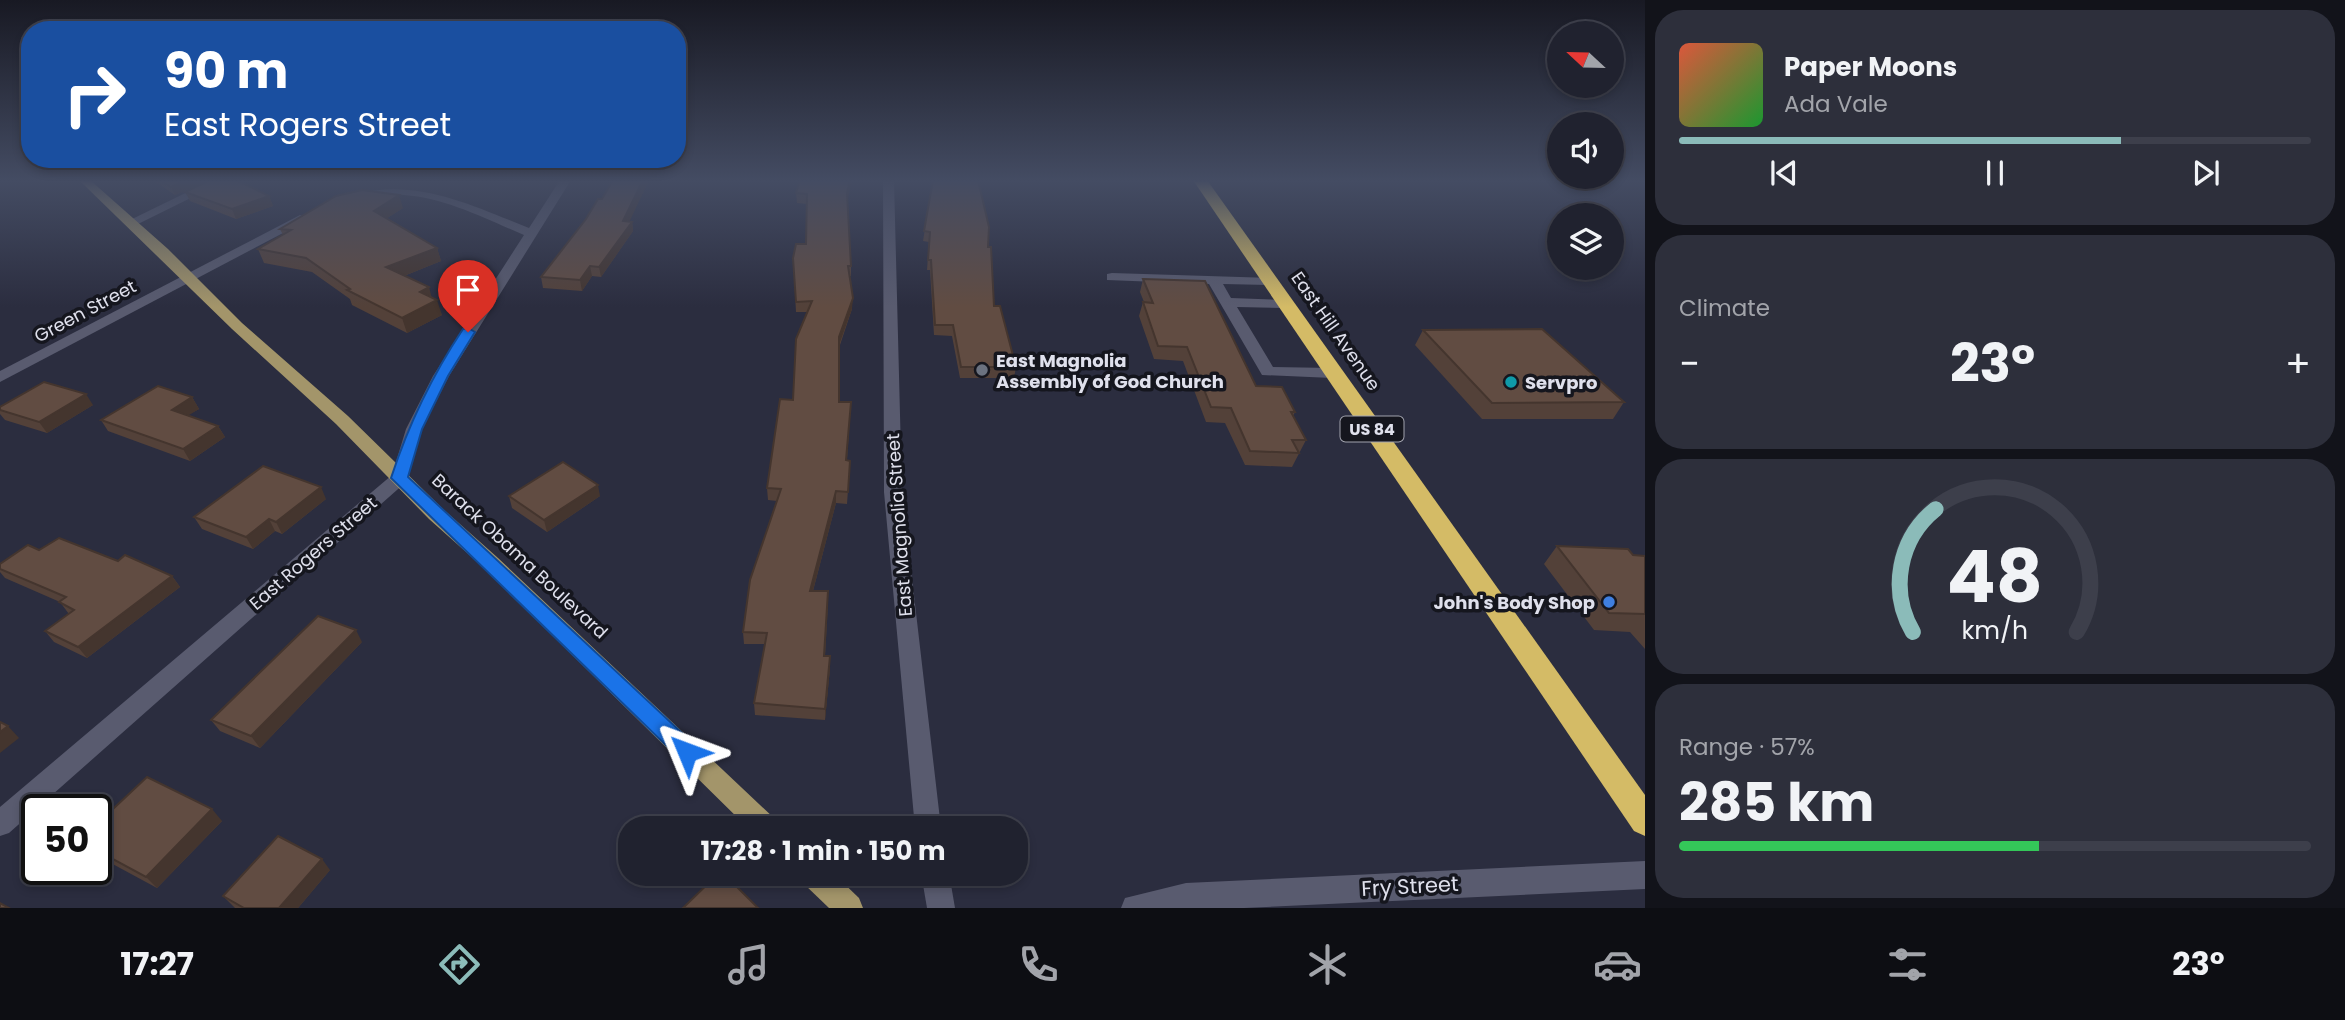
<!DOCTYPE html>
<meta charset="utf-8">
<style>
body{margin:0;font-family:Poppins,sans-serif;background:#2d2f3b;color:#f1f3f6;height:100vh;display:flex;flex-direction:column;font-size:26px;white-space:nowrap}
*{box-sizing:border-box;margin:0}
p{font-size:23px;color:#a2a4aa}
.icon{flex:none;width:38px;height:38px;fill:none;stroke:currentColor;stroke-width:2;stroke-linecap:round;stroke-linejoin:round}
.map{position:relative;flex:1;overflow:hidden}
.sheet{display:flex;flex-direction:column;gap:10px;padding:10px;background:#12131a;width:700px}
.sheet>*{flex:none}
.hud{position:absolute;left:21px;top:21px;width:665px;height:147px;border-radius:28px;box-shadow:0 4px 10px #0003,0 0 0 2px #3d3f4b;background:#1a4fa0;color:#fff;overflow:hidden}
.needle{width:46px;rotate:292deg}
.buttons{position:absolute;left:1547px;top:21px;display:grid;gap:14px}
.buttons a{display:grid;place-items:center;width:77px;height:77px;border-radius:50%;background:#20222f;box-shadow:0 4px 10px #0003,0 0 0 2px #3d3f4b;font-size:35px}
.speed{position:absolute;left:21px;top:794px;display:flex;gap:14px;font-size:35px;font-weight:700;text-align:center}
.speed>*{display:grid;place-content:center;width:91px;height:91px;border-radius:50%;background:#20222f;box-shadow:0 4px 10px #0003,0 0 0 2px #3d3f4b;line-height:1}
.speed .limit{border:4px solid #111;border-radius:10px;background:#fff;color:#111}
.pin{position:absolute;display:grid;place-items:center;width:60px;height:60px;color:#fff;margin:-72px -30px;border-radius:50% 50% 50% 0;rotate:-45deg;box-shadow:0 0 7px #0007}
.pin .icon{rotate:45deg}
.me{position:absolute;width:77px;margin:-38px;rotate:314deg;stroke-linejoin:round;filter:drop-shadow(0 0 5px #0008)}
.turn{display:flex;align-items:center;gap:24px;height:147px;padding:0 28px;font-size:32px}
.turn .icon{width:91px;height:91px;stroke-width:2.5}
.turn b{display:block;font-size:49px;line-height:60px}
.big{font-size:52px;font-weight:700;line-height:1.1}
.sheet .tile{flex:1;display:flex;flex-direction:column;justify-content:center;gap:10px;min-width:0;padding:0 24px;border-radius:28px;background:#2d2f3b}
.sheet .dial{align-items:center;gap:0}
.dial svg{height:182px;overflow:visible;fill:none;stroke:#3d3f4b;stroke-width:7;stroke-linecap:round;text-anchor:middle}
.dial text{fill:#f1f3f6;stroke:none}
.song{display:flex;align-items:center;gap:21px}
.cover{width:84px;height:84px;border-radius:10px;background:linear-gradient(135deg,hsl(10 70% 55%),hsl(130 70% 35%))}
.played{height:7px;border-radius:4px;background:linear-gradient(90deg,#8bbbb9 70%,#3d3f4b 70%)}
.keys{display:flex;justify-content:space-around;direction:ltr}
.heat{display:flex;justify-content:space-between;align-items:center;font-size:38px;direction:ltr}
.charge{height:10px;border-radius:5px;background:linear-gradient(90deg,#34c759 57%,#3d3f4b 0)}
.trip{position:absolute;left:618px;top:816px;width:410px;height:70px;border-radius:28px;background:#20222f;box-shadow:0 4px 10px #0003,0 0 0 2px #3d3f4b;font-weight:700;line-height:70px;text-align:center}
.menu{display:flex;height:112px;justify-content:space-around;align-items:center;background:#0d0e13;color:#a2a4aa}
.menu .icon{width:49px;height:49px}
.menu .current{color:#8bbbb9}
.menu b{font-size:32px;color:#f1f3f6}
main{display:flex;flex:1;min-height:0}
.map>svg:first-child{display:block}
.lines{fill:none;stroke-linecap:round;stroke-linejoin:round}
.minor{fill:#595b6f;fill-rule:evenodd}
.major{fill:#a3956a;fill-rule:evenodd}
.highway{fill:#d4bb66;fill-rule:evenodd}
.wall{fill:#534139}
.shaded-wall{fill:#44352e}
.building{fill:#614c42;stroke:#44352e;stroke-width:2}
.route{fill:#1a73e8;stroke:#114b97;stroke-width:2}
.worship-dot{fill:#6b7280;stroke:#15161e;stroke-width:2.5}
.culture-dot{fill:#0f9aa8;stroke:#15161e;stroke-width:2.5}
.shop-dot{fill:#3f7fe0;stroke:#15161e;stroke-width:2.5}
.labels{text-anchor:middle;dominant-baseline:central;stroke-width:7;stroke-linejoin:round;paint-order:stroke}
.shield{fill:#15161e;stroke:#a2a3ae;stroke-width:2}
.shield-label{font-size:16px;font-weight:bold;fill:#dfe0ec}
.street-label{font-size:18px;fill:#dfe0ec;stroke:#15161e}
.poi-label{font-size:18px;font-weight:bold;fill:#dfe0ec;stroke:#15161e;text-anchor:start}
.near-street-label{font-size:21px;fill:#dfe0ec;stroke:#15161e}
</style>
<main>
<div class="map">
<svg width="1645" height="908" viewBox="0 0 1645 908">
<rect width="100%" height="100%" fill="#2b2d3f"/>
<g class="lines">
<!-- minor -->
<g class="minor">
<polygon points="212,180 227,180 136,225 126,222"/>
<path d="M560 180H571L449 376 422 429 406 482 9 833 0 836V807L392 475 406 429 433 376 524 235C486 219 446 198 404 195 388 193 370 201 355 198V194C418 178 471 205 529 228Z"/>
<polygon points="883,180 894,180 902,492 941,828 915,828 884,492"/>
<polygon points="300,215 304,216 304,222 0,382 0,371"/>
<polygon points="1112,273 1274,278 1276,281 1269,285 1223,284 1231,298 1285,300 1292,304 1285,308 1237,307 1273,367 1332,368 1340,373 1332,378 1262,375 1209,284 1107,280 1107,274"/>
<polygon points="1645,861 1645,889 1244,908 1121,908 1125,898 1186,883"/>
<polygon points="921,873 949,873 955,908 927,908"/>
</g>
<!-- major -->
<g class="major">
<polygon points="79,180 90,180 168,249 242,323 348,416 443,509 498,558 775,819 779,828 748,828 484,568 429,519 336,424 232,329"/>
<polygon points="800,873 833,873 859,898 863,908 829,908 803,883"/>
</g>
<!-- highway -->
<polygon class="highway" points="1193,180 1207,180 1645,795 1645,836 1634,831"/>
</g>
<!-- wall -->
<g class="wall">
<polygon points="153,180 236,180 269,196 273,206 236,219 190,201 185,192 207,181 175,195"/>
<polygon points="613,180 649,180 629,221 632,222 633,231 601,277 592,276 582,291 543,288 541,277 602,199"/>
<polygon points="800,180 847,200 851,266 851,276 849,276 852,309 839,348 839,402 851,402 847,460 850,461 847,504 836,503 813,591 828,603 825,656 830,668 825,720 755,715 754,703 765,644 744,644 743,632 777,501 768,500 767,488 793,400 807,312 796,312 793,258 806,244 807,204 797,203 796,193"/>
<polygon points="933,180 988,247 994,306 1016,367 1014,378 960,378 952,336 934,335 930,270 927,270 929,242 923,241"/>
<polygon points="403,208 387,218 437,248 441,261 404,276 432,298 442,315 407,333 352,305 350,299 312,272 264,263 258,249 283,235 280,229"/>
<polygon points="1143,279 1256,386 1295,412 1293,416 1306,440 1292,467 1245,465 1225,423 1206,422 1183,361 1154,359 1139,316 1143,302 1144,302 1140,292"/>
<polygon points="1423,330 1624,402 1613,419 1482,419 1415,345"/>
<polygon points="192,397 199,409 188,415 218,426 225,437 190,461 108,431 101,420"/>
<polygon points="93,405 47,433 5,420 0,414 0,407"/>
<polygon points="509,496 600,496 547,532 512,508"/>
<polygon points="326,499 282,534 275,531 253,549 202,529 194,517"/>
<polygon points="1557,546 1645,556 1645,649 1630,632 1594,630 1544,564"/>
<polygon points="39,550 118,561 172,576 180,587 87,658 54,642 45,631 69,614 60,602 5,578 0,572 0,564"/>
<polygon points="362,642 260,748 220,731 211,720"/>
<polygon points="222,821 157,888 96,855 96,825"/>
<polygon points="330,870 298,908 235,908 223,896"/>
</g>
<!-- shaded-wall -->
<g class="shaded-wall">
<polygon points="187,180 210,180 175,195 171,187"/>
<polygon points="643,180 649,180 625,231 623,221"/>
<polygon points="850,180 852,180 847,203 847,193"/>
<polygon points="399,195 403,208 378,224 374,211"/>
<polygon points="269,196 273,206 236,219 232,209"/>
<polygon points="632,222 633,231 601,277 599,267"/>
<polygon points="437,248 441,261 391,281 386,267"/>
<polygon points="590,266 592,276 582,291 580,280"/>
<polygon points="429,287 433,302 420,292"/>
<polygon points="853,298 852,309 838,348 839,337"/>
<polygon points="437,300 442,315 407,333 402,318"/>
<polygon points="86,394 93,405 47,433 39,422"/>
<polygon points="192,397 199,409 179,421 172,410"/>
<polygon points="218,426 225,437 190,461 183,449"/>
<polygon points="598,485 600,496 547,532 544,520"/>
<polygon points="321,487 326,499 282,534 276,522"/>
<polygon points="836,491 836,503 810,602 810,591"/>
<polygon points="269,519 275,531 253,549 246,537"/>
<polygon points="172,576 180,587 87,658 78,647"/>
<polygon points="356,630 362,642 260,748 251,736"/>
<polygon points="830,656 830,668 825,720 825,709"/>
<polygon points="8,726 19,738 0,753 0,732"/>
<polygon points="212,809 222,821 157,888 146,877"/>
<polygon points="322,859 330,870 298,908 279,908"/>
</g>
<!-- building -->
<g class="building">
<polygon points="160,180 187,180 171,187"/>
<polygon points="210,180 236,180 269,196 232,209 185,192"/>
<polygon points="613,180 643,180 623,221 632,222 599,267 590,266 580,280 541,277 586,219 598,199 602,199"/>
<polygon points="800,180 850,180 847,193 851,266 848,266 853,298 839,337 839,402 851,402 846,460 850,461 848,492 836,491 810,591 828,591 824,656 830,656 825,709 754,703 767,633 743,632 750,580 781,489 767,488 780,399 793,400 796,339 812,301 796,302 793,258 796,244 806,244 807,194 796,193"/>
<polygon points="933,180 978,180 989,227 988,247 991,247 994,306 1000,306 1016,367 961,367 953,325 935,325 931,260 928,260 930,232 924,231"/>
<polygon points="362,190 399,195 374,211 437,248 386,267 429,287 420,292 437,300 402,318 347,290 350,289 306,258 258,249 291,230 280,229 336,196"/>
<polygon points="1143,279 1205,281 1256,386 1282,387 1295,412 1291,412 1306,440 1292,440 1299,453 1250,451 1231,408 1211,407 1187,347 1158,346 1143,302 1153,303"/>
<polygon points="1542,329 1624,402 1492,403 1423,330"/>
<polygon points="44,382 86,394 39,422 0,410 0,407"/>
<polygon points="158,386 192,397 172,410 218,426 183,449 101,420"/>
<polygon points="563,462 598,485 544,520 509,496"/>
<polygon points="263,466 321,487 276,522 269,519 246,537 194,517"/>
<polygon points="59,538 118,561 125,555 172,576 78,647 45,631 74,610 59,602 66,597 0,569 0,564 28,545 39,550"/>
<polygon points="1557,546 1628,549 1633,555 1645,556 1645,614 1609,613"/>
<polygon points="318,616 356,630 251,736 211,720"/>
<polygon points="0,722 8,726 0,732"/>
<polygon points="147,777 212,809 146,877 96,850 96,825"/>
<polygon points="278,836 322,859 279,908 244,908 223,896"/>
<polygon points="719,873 723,873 758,908 683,908"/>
<polygon points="0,903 9,908 0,908"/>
</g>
<!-- sky -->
<linearGradient id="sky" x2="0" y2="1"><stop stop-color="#181923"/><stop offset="0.59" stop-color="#444c63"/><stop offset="1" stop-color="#444c63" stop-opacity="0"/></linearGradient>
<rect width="1645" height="307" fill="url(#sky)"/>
<!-- route -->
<path class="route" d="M468 328 475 332 448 376 422 429 408 477 695 745 698 752 695 759 687 762 680 759 391 478C409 423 431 377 463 329Z"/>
<!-- markers -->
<circle class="worship-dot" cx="982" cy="370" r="7"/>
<circle class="culture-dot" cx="1511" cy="382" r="7"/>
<circle class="shop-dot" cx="1609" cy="602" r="7"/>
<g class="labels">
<!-- shield labels -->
<rect class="shield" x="1340.5" y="416.5" width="63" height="25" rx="5"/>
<g class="shield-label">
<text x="1372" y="429">US 84</text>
</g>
<!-- street labels -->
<g class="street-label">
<text transform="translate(85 311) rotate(-28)">Green Street</text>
<text transform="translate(1336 331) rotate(55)">East Hill Avenue</text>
<text transform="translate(899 525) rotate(-94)">East Magnolia Street</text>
<text transform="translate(313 553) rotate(-41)">East Rogers Street</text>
<text transform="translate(520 556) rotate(43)">Barack Obama Boulevard</text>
</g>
<!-- poi labels -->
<g class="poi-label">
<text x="996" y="360">East Magnolia<tspan x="996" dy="21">Assembly of God Church</tspan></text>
<text x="1525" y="382">Servpro</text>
<text x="1595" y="602" text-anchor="end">John's Body Shop</text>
</g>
<!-- near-street labels -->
<g class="near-street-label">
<text transform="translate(1410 886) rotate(-3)">Fry Street</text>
</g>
</g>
</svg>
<div class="buttons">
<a><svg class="needle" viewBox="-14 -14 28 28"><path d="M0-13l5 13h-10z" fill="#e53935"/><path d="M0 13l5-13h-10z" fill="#a2a4aa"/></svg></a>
<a><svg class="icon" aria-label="sound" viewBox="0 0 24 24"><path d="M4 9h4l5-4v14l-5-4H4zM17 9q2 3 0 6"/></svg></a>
<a><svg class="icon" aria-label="layers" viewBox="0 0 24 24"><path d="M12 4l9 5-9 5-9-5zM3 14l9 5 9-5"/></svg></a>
</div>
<div class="speed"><div class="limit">50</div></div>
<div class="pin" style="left:468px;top:332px;background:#d93025"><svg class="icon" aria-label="arrive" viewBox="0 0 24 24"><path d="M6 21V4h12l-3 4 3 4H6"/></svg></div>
<svg class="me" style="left:687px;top:752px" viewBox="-20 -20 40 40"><path d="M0-17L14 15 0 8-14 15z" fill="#1a73e8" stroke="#fff" stroke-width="4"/></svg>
<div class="trip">17:28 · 1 min · 150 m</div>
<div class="hud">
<div class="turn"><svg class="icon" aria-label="right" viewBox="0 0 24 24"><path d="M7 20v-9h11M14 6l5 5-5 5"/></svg><div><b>90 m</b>East Rogers Street</div></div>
</div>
</div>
<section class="sheet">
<div class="tile">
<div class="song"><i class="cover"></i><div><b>Paper Moons</b><p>Ada Vale</p></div></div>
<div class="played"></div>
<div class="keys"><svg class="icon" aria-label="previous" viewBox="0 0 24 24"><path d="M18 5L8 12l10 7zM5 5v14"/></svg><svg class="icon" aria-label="pause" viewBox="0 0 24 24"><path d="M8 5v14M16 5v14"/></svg><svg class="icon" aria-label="next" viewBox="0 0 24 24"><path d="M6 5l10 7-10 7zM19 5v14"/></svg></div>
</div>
<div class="tile"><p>Climate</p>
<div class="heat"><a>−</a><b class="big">23°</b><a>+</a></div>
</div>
<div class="tile dial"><svg viewBox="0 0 100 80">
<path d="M14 69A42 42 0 1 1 86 69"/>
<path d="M14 69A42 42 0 0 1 24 15" stroke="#8bbbb9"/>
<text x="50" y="56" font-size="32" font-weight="700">48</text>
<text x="50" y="72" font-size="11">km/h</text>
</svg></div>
<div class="tile"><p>Range · 57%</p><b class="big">285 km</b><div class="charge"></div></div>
</section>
</main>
<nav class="menu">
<b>17:27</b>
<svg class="icon current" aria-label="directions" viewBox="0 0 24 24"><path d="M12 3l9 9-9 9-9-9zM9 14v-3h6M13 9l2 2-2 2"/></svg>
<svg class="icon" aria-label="music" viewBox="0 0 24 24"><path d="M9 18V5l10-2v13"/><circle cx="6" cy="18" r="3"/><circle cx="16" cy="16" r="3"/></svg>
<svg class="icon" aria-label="phone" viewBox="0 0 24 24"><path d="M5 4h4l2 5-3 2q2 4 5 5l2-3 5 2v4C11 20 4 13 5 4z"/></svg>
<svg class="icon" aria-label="climate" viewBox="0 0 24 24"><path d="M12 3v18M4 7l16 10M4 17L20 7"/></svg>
<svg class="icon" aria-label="car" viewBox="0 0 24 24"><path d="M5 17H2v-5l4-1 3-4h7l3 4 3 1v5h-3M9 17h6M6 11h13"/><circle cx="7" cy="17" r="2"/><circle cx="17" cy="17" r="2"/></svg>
<svg class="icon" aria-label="filters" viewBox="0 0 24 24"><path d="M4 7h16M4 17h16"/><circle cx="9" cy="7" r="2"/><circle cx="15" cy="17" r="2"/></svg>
<b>23°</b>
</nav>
